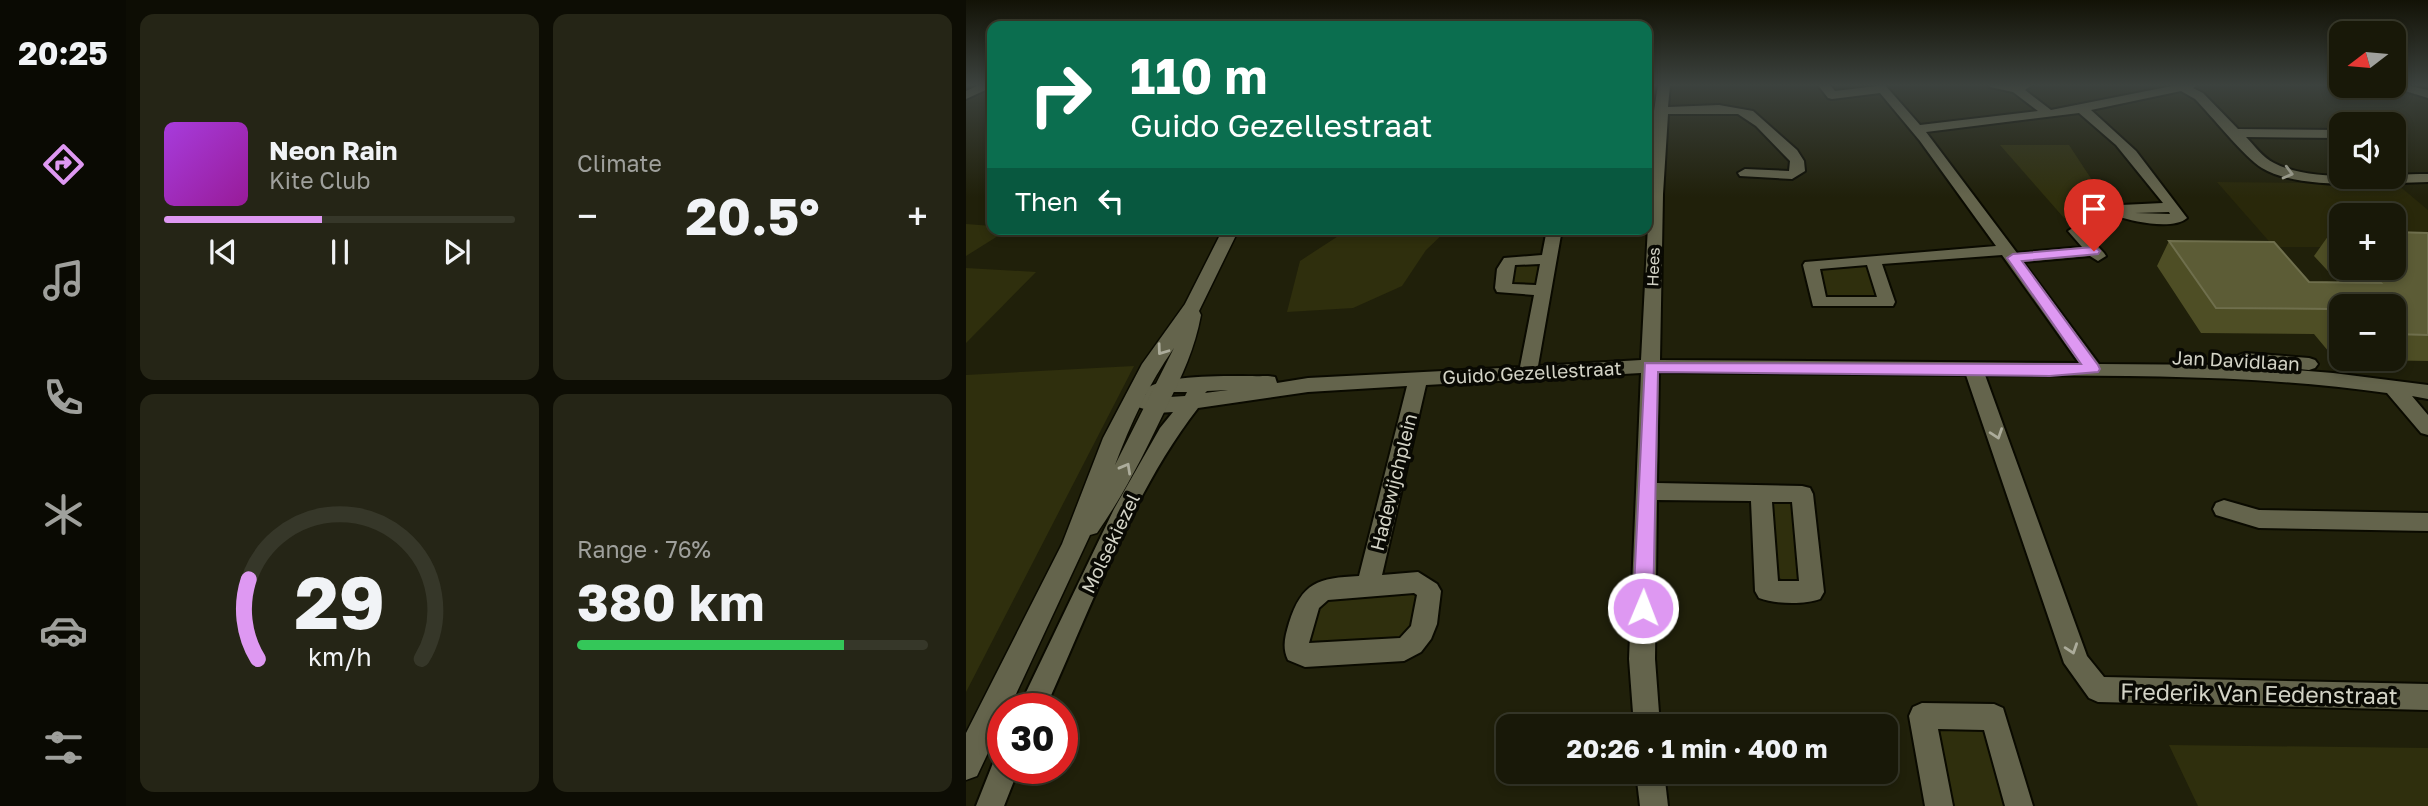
<!DOCTYPE html>
<meta charset="utf-8">
<style>
body{margin:0;font-family:"Golos Text",sans-serif;background:#252516;color:#f1f3f6;height:100vh;display:flex;flex-direction:column;font-size:26px;white-space:nowrap}
*{box-sizing:border-box;margin:0}
p{font-size:23px;color:#9fa09c}
.icon{flex:none;width:38px;height:38px;fill:none;stroke:currentColor;stroke-width:2;stroke-linecap:round;stroke-linejoin:round}
.map{position:relative;flex:1;overflow:hidden}
.panel{display:flex;flex-direction:column;gap:14px;padding:14px;background:#0d0d04;width:840px}
.panel>*{flex:none}
.guide{position:absolute;left:21px;top:21px;width:665px;height:214px;border-radius:14px;box-shadow:0 4px 10px #0003,0 0 0 2px #363729;background:#0b6e4f;color:#fff;overflow:hidden}
.needle{width:46px;rotate:254deg}
.buttons{position:absolute;left:1363px;top:21px;display:grid;gap:14px}
.buttons a{display:grid;place-items:center;width:77px;height:77px;border-radius:14px;background:#181808;box-shadow:0 4px 10px #0003,0 0 0 2px #363729;font-size:35px}
.speed{position:absolute;left:21px;top:693px;display:flex;gap:14px;font-size:35px;font-weight:700;text-align:center}
.speed>*{display:grid;place-content:center;width:91px;height:91px;border-radius:50%;background:#181808;box-shadow:0 4px 10px #0003,0 0 0 2px #363729;line-height:1}
.speed .limit{border:10px solid #d22;background:#fff;color:#111}
.pin{position:absolute;display:grid;place-items:center;width:60px;height:60px;color:#fff;margin:-72px -30px;border-radius:50% 50% 50% 0;rotate:-45deg;box-shadow:0 0 7px #0007}
.pin .icon{rotate:45deg}
.me{position:absolute;width:77px;margin:-38px;rotate:1deg;stroke-linejoin:round;filter:drop-shadow(0 0 5px #0008)}
.turn{display:flex;align-items:center;gap:24px;height:147px;padding:0 28px;font-size:32px}
.turn .icon{width:91px;height:91px;stroke-width:2.5}
.turn b{display:block;font-size:49px;line-height:60px}
.then{display:flex;align-items:center;height:66px;padding:0 28px;background:#0003;gap:14px;font-size:26px}
.big{font-size:52px;font-weight:700;line-height:1.1}
.panel .tile{flex:1;display:flex;flex-direction:column;justify-content:center;gap:10px;min-width:0;padding:0 24px;border-radius:14px;background:#252516}
.panel .dial{align-items:center;gap:0}
.dial svg{height:182px;overflow:visible;fill:none;stroke:#363729;stroke-width:7;stroke-linecap:round;text-anchor:middle}
.dial text{fill:#f1f3f6;stroke:none}
.song{display:flex;align-items:center;gap:21px}
.cover{width:84px;height:84px;border-radius:10px;background:linear-gradient(135deg,hsl(280 70% 55%),hsl(300 70% 35%))}
.played{height:7px;border-radius:4px;background:linear-gradient(90deg,#de98f2 45%,#363729 45%)}
.keys{display:flex;justify-content:space-around;direction:ltr}
.heat{display:flex;justify-content:space-between;align-items:center;font-size:38px;direction:ltr}
.charge{height:10px;border-radius:5px;background:linear-gradient(90deg,#34c759 76%,#363729 0)}
.panel .tiles{flex:1;display:grid;gap:14px;grid-template-columns:repeat(2,1fr)}
.trip{position:absolute;left:530px;top:714px;width:402px;height:70px;border-radius:14px;background:#181808;box-shadow:0 4px 10px #0003,0 0 0 2px #363729;font-weight:700;line-height:70px;text-align:center}
main{display:flex;flex:1;min-height:0}
.tabs{display:flex;flex-direction:column;width:126px;justify-content:space-around;align-items:center;background:#0a0a03;color:#9fa09c}
.tabs .icon{width:49px;height:49px}
.tabs .selected{color:#de98f2}
.tabs b{font-size:32px;color:#f1f3f6}
.map>svg:first-child{display:block}
.built{fill:#29280a}
.green{fill:#2f2f0d}
.lines{fill:none;stroke-linecap:round;stroke-linejoin:round}
.street-casing{stroke:#0a0a00;stroke-width:4}
.secondary-casing{stroke:#0a0a00;stroke-width:3}
.street{fill:#64644c;fill-rule:evenodd}
.secondary{fill:#64644c;fill-rule:evenodd}
.wall{fill:#4e4e25}
.building{fill:#5c5c36;stroke:#6f6f4d;stroke-width:2}
.oneway{stroke:#acac9b}
.route{fill:#de98f2;stroke:#90639d;stroke-width:2}
.labels{text-anchor:middle;dominant-baseline:central;stroke-width:7;stroke-linejoin:round;paint-order:stroke}
.far-street-label{font-size:16px;fill:#d3d3c6;stroke:#090903}
.street-label{font-size:19px;fill:#d3d3c6;stroke:#090903}
.near-street-label{font-size:23px;fill:#d3d3c6;stroke:#090903}
</style>
<main>
<nav class="tabs">
<b>20:25</b>
<svg class="icon selected" aria-label="directions" viewBox="0 0 24 24"><path d="M12 3l9 9-9 9-9-9zM9 14v-3h6M13 9l2 2-2 2"/></svg>
<svg class="icon" aria-label="music" viewBox="0 0 24 24"><path d="M9 18V5l10-2v13"/><circle cx="6" cy="18" r="3"/><circle cx="16" cy="16" r="3"/></svg>
<svg class="icon" aria-label="phone" viewBox="0 0 24 24"><path d="M5 4h4l2 5-3 2q2 4 5 5l2-3 5 2v4C11 20 4 13 5 4z"/></svg>
<svg class="icon" aria-label="climate" viewBox="0 0 24 24"><path d="M12 3v18M4 7l16 10M4 17L20 7"/></svg>
<svg class="icon" aria-label="car" viewBox="0 0 24 24"><path d="M5 17H2v-5l4-1 3-4h7l3 4 3 1v5h-3M9 17h6M6 11h13"/><circle cx="7" cy="17" r="2"/><circle cx="17" cy="17" r="2"/></svg>
<svg class="icon" aria-label="filters" viewBox="0 0 24 24"><path d="M4 7h16M4 17h16"/><circle cx="9" cy="7" r="2"/><circle cx="15" cy="17" r="2"/></svg>
</nav>
<section class="panel">
<div class="tiles">
<div class="tile">
<div class="song"><i class="cover"></i><div><b>Neon Rain</b><p>Kite Club</p></div></div>
<div class="played"></div>
<div class="keys"><svg class="icon" aria-label="previous" viewBox="0 0 24 24"><path d="M18 5L8 12l10 7zM5 5v14"/></svg><svg class="icon" aria-label="pause" viewBox="0 0 24 24"><path d="M8 5v14M16 5v14"/></svg><svg class="icon" aria-label="next" viewBox="0 0 24 24"><path d="M6 5l10 7-10 7zM19 5v14"/></svg></div>
</div>
<div class="tile"><p>Climate</p>
<div class="heat"><a>−</a><b class="big">20.5°</b><a>+</a></div>
</div>
<div class="tile dial"><svg viewBox="0 0 100 80">
<path d="M14 69A42 42 0 1 1 86 69"/>
<path d="M14 69A42 42 0 0 1 10 34" stroke="#de98f2"/>
<text x="50" y="56" font-size="32" font-weight="700">29</text>
<text x="50" y="72" font-size="11">km/h</text>
</svg></div>
<div class="tile"><p>Range · 76%</p><b class="big">380 km</b><div class="charge"></div></div>
</div>
</section>
<div class="map">
<svg width="1462" height="806" viewBox="0 0 1462 806">
<rect width="100%" height="100%" fill="#20200a"/>
<!-- built -->
<polygon class="built" points="1251,182 1431,184 1462,210 1462,248 1428,247 1428,215 1376,215 1375,247 1308,247"/>
<!-- green -->
<g class="green">
<polygon points="1034,145 1103,145 1151,218 1098,218"/>
<polygon points="0,224 26,226 26,229 43,229 0,256"/>
<polygon points="383,229 482,229 460,250 436,286 387,308 321,312 334,261"/>
<polygon points="547,264 575,264 573,284 542,285"/>
<polygon points="894,266 904,268 912,292 910,296 865,298 857,292 854,270 856,268"/>
<polygon points="0,268 70,272 0,343"/>
<polygon points="168,366 0,692 0,375"/>
<polygon points="810,499 827,499 836,573 831,580 823,583 812,577 805,504"/>
<polygon points="445,590 453,595 446,633 438,639 344,646 342,642 352,603 357,598"/>
<polygon points="1014,725 1022,737 1041,806 983,806 968,738 973,727"/>
<polygon points="1203,745 1462,748 1462,806 1232,806"/>
</g>
<g class="lines">
<!-- street casing -->
<g class="street-casing">
<g id="street">
<polygon points="13,85 26,85 26,87 0,99 0,91"/>
<path d="M692 85H704L702 107 753 105 787 111 831 150 838 161 839 171 826 179 774 176 772 173 779 169 823 171 824 161 790 126 772 114H702L697 194 694 360 1113 363 1036 255 916 264 929 302 927 306H847L837 265 839 262 1030 246 954 141 914 93 866 99 862 98 852 85H864L869 91 919 85 954 125 1072 111 1047 92 1024 87 1022 85H1066L1059 90 1085 110 1211 85H1231L1227 88 1237 93 1272 129 1376 130V138L1280 137C1288 145 1297 158 1308 163 1348 184 1419 174 1462 174V182C1419 183 1333 191 1296 168 1279 158 1245 115 1229 99L1215 91 1125 110 1170 151 1221 218C1208 230 1167 222 1151 216L1148 209 1155 205 1197 203 1150 145 1113 113 960 132 1051 253 1116 247 1102 231 1110 226 1115 228 1138 253 1140 256 1132 261 1124 256 1057 262 1133 364 1267 365 1367 373 1462 385V399L1446 396 1462 415V435L1455 433 1421 393C1288 374 1154 376 1019 375L1121 656 1138 677 1462 684V710L1132 702 1123 698 1098 663 1000 375 693 372 691 483 836 486 844 488 847 494 858 592 854 599C838 605 809 604 793 598L789 591 785 501 691 500 689 659 694 726H668L663 659 675 373 460 385 416 575 452 572 471 584 475 591 471 624 465 639 455 652 438 661 339 667 322 660C316 647 319 637 323 623 336 582 352 578 393 576L441 386 342 392 232 408C167 491 123 612 79 709H52L148 509 194 428 207 412 191 413 162 404 159 399 162 394 169 392 180 395 178 392C190 372 277 377 302 376L309 377 311 383 342 378 554 367 568 295 531 292 529 288 531 269 538 258 576 255 581 229H596L572 366 675 360 688 111ZM1203 212 1204 214 1169 213ZM574 264 570 285 546 284 549 265ZM901 265 911 297H860L854 269ZM262 390 239 393 241 391ZM204 392H221L219 396 188 398ZM806 502H826L833 581H812ZM448 593 451 595 445 626 434 638 343 643 353 608 362 600Z"/>
<polygon points="1440,85 1462,90 1462,98 1423,86"/>
<polygon points="1394,116 1406,124 1392,124 1388,120"/>
<polygon points="1279,353 1343,358 1349,360 1352,364 1349,368 1343,370 1273,363 1270,359 1273,355"/>
<polygon points="1258,500 1293,510 1462,513 1462,531 1293,528 1250,515 1247,509 1250,503"/>
<polygon points="956,703 1028,704 1037,708 1067,806 1039,806 1018,730 972,729 987,806 959,806 943,716 947,707"/>
<polygon points="37,755 37,768 53,768 38,806 10,806 29,758"/>
<polygon points="670,772 698,772 702,806 674,806"/>
</g>
</g>
<!-- secondary casing -->
<g class="secondary-casing">
<path id="secondary" d="M257 229H273L233 311 235 315C229 348 216 376 201 406 180 450 159 493 131 533L124 535 43 709H37V721L11 776 0 780V733L96 544 137 438 176 364 219 304ZM208 348 149 465C164 425 183 383 208 348Z"/>
</g>
<!-- street -->
<use href="#street" class="street"/>
<!-- secondary -->
<use href="#secondary" class="secondary"/>
</g>
<!-- wall -->
<polygon class="wall" points="1365,232 1376,232 1376,268 1428,268 1462,233 1462,361 1405,360 1404,359 1428,359 1428,306 1376,306 1376,352 1363,352 1348,334 1235,333 1191,266 1203,241 1343,282 1373,283 1348,256"/>
<!-- building -->
<g class="building">
<polygon points="1365,232 1376,232 1376,243"/>
<polygon points="1428,232 1462,233 1462,335 1428,334 1428,306 1376,306 1376,320 1366,309 1250,308 1203,241 1308,242 1343,282 1415,283 1400,268 1428,268"/>
</g>
<!-- one-way arrows -->
<defs><path id="oneway-chevron" d="M-2-3.5L2.5 0L-2 3.5" fill="none" stroke-width="1.6" stroke-linecap="round" stroke-linejoin="round" transform="scale(1.75)"/></defs>
<g class="oneway">
<use href="#oneway-chevron" transform="translate(1322 173) rotate(15)"/>
<use href="#oneway-chevron" transform="translate(196 350) rotate(126)"/>
<use href="#oneway-chevron" transform="translate(1031 434) rotate(71)"/>
<use href="#oneway-chevron" transform="translate(160 468) rotate(-61)"/>
<use href="#oneway-chevron" transform="translate(1106 649) rotate(71)"/>
</g>
<!-- sky -->
<linearGradient id="sky" x2="0" y2="1"><stop stop-color="#121206"/><stop offset="0.43" stop-color="#3c423e"/><stop offset="1" stop-color="#3c423e" stop-opacity="0"/></linearGradient>
<rect width="1462" height="197" fill="url(#sky)"/>
<!-- route -->
<polygon class="route" points="1128,247 1134,251 1132,254 1056,261 1132,365 1134,369 1132,372 1084,376 692,372 687,608 684,615 677,617 670,615 667,608 679,363 1115,364 1041,258 1047,254"/>
<g class="labels">
<!-- far-street labels -->
<g class="far-street-label">
<text transform="translate(687 267) rotate(-88)">Hees</text>
</g>
<!-- street labels -->
<g class="street-label">
<text transform="translate(1270 360) rotate(3)">Jan Davidlaan</text>
<text transform="translate(566 372) rotate(-3)">Guido Gezellestraat</text>
<text transform="translate(427 482) rotate(-76)">Hadewijchplein</text>
<text transform="translate(144 543) rotate(-64)">Molsekiezel</text>
</g>
<!-- near-street labels -->
<g class="near-street-label">
<text transform="translate(1293 693) rotate(1)">Frederik Van Eedenstraat</text>
</g>
</g>
</svg>
<div class="buttons">
<a><svg class="needle" viewBox="-14 -14 28 28"><path d="M0-13l5 13h-10z" fill="#e53935"/><path d="M0 13l5-13h-10z" fill="#9fa09c"/></svg></a>
<a><svg class="icon" aria-label="sound" viewBox="0 0 24 24"><path d="M4 9h4l5-4v14l-5-4H4zM17 9q2 3 0 6"/></svg></a>
<a>+</a>
<a>−</a>
</div>
<div class="speed"><div class="limit">30</div></div>
<div class="pin" style="left:1128px;top:251px;background:#d93025"><svg class="icon" aria-label="arrive" viewBox="0 0 24 24"><path d="M6 21V4h12l-3 4 3 4H6"/></svg></div>
<svg class="me" style="left:677px;top:608px" viewBox="-20 -20 40 40"><circle r="17" fill="#de98f2" stroke="#fff" stroke-width="3"/><path d="M0-11L8 9 0 5-8 9z" fill="#fff"/></svg>
<div class="trip">20:26 · 1 min · 400 m</div>
<div class="guide">
<div class="turn"><svg class="icon" aria-label="right" viewBox="0 0 24 24"><path d="M7 20v-9h11M14 6l5 5-5 5"/></svg><div><b>110 m</b>Guido Gezellestraat</div></div>
<div class="then">Then<svg class="icon" aria-label="left" viewBox="0 0 24 24"><path d="M17 20v-9H6M10 6l-5 5 5 5"/></svg></div>
</div>
</div>
</main>
